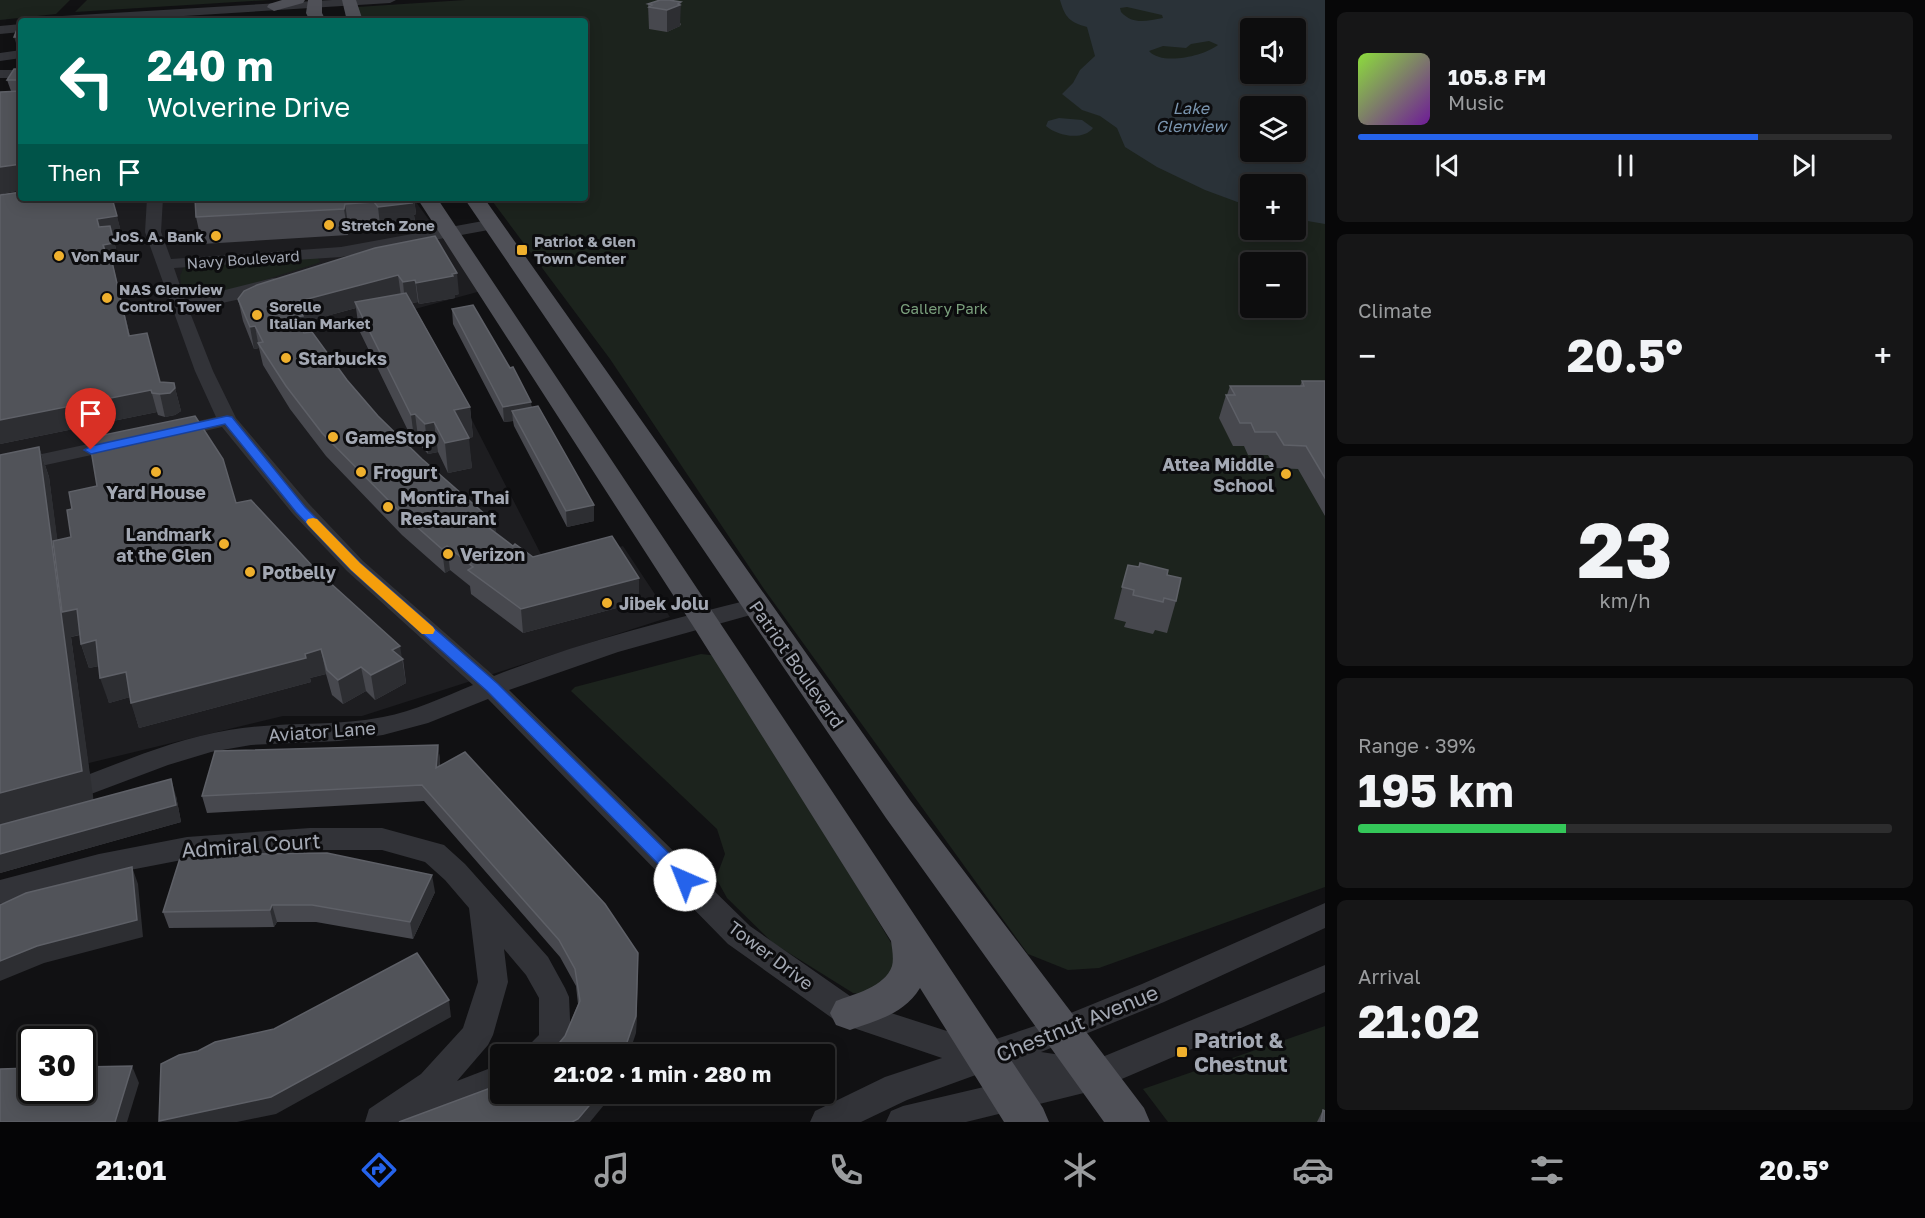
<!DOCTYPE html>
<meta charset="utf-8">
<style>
body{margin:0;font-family:"Golos Text",sans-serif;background:#161617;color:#f1f3f6;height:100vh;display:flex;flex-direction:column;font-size:22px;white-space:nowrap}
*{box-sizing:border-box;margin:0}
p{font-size:20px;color:#9a9c9e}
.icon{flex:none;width:33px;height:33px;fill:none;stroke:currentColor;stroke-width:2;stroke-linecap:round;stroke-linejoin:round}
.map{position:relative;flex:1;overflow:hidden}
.panel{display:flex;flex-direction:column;gap:12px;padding:12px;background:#070708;width:600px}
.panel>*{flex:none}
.top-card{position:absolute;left:18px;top:18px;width:570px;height:183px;border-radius:6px;box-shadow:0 3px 15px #0003,0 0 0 2px #2d2d2e;background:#00695c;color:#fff;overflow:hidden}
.tools{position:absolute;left:1240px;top:18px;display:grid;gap:12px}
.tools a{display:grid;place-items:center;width:66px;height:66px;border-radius:6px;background:#0d0d0e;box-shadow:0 3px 15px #0003,0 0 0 2px #2d2d2e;font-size:30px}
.speed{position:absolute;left:18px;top:1026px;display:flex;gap:12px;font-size:30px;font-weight:700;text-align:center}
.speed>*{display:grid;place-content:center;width:78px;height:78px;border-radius:50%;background:#0d0d0e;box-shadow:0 3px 15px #0003,0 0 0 2px #2d2d2e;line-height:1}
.speed .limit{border:3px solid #111;border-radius:9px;background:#fff;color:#111}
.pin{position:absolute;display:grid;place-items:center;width:51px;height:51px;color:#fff;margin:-62px -26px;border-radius:50% 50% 50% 0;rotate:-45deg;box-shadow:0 0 6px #0007}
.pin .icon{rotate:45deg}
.me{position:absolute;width:66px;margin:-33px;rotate:316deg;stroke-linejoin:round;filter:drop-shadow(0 0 4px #0008)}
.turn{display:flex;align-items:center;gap:21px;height:126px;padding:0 30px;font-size:27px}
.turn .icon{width:78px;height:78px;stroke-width:2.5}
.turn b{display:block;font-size:42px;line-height:51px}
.then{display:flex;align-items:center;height:57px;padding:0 30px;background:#0003;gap:12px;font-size:22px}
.big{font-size:45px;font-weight:700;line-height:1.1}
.panel .widget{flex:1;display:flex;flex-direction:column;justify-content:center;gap:9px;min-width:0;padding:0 21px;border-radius:9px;background:#161617}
.panel .dial{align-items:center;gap:0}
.dial b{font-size:78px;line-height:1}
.song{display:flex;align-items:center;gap:18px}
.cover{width:72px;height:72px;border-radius:9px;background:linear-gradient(135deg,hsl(90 70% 55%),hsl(280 70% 35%))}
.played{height:6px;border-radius:3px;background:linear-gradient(90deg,#2563eb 75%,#2d2d2e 75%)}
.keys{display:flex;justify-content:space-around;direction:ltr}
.heat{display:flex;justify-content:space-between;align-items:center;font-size:33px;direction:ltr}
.charge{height:9px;border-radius:4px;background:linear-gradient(90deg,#34c759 39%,#2d2d2e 0)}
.trip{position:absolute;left:490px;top:1044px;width:345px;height:60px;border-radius:6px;background:#0d0d0e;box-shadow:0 3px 15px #0003,0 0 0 2px #2d2d2e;font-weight:700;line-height:60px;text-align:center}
.tabs{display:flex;height:96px;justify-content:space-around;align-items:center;background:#050506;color:#9a9c9e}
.tabs .icon{width:42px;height:42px}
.tabs .current{color:#2563eb}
.tabs b{font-size:27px;color:#f1f3f6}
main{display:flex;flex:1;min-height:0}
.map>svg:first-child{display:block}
.built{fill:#1d1d20}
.green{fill:#1c231d;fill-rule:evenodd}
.water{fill:#2a3238;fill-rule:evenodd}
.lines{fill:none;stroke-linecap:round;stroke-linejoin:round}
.minor{fill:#323338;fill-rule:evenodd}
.major{fill:#4f5057;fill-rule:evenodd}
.wall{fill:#47484e}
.shaded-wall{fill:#2d2e32}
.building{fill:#515359;stroke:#5e6067;stroke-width:1.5}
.route{fill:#2563eb;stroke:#184099;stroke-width:1.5}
.slow{fill:#f59e0b}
.poi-dot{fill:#efb02d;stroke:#0c0c0e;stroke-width:2}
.labels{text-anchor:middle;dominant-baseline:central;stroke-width:6;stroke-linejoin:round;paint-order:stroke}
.far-poi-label{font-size:15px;font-weight:bold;fill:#a3a8b3;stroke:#0c0c0e;text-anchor:start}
.far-street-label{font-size:15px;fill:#a3a8b3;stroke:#0c0c0e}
.far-park-label{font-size:15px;fill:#7a9f7c;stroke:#0c0c0e}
.far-water-label{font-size:16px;font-style:italic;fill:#7a95af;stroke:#0c0c0e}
.poi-label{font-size:18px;font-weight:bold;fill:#a3a8b3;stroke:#0c0c0e;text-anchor:start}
.street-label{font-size:18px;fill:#a3a8b3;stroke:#0c0c0e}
.near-street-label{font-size:21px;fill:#a3a8b3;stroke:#0c0c0e}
.near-poi-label{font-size:21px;font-weight:bold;fill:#a3a8b3;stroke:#0c0c0e;text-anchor:start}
</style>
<main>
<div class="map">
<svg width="1325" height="1122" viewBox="0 0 1325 1122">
<rect width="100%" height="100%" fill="#111113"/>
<!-- built -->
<polygon class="built" points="0,114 21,114 21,198 413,198 481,291 415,309 546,564 623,546 670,617 362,716 283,716 89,763 0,829"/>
<!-- green -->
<g class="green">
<polygon points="0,0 70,0 56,14 0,20"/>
<polygon points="87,0 270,0 75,12"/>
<path d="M465 0H1325V887L1099 968 1068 970 1028 954 764 589 610 359 490 198H585V21H363L357 7ZM1251 28H1296V74H1251ZM1251 106H1296V152H1251ZM1251 184H1296V230H1251ZM1251 262H1296V308H1251Z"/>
<polygon points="318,257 320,262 315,264 217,295 202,298 182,294 180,276 184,266"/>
<polygon points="701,654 719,656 893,946 908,978 891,998 853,993 773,943 727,898 716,878 725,854 717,829 571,691 575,687"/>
<polygon points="1325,1026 1325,1122 1168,1122 1143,1089"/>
</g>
<!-- water -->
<g class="water">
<path d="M1060 0H1325V224L1296 219V184H1251V207L1205 190 1157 167 1125 147 1117 128 1100 116 1082 110 1062 94 1073 83 1080 70 1095 56 1087 27C1070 22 1065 18 1060 0ZM1127 7 1162 15 1163 18C1148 20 1134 26 1121 12L1120 8ZM1251 28H1296V74H1251ZM1209 41 1218 45C1204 56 1162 66 1149 51L1163 46 1186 48 1191 44ZM1251 106H1296V152H1251Z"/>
<path d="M1059 118 1082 120 1093 128C1083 141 1057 136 1046 126L1048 121Z"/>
</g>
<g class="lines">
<!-- minor -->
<g class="minor">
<polygon points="332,0 396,0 390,3 104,21 39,21 45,17"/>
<polygon points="21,24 21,32 0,34 0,26"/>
<polygon points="21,50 21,58 0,61 0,53"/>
<rect x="0" y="70" width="21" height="8"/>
<path d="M147 198H163L161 232 171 259 341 247 494 219 500 221 502 224 494 229 341 257 174 268 185 300 273 278 279 279 282 283 279 287 236 300 189 310 213 371 236 418 309 504 363 561 494 676C579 642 669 620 757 598L765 601 769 606 765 611 618 652 509 690 750 926 860 1003 984 1043 1056 1019 1142 984 1325 903V928L1164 1002 1041 1052 1095 1060 1325 965V992L1096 1090 966 1122H886L891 1111 903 1106 1022 1078 984 1072 907 1100 861 1122H810L815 1111 885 1077 942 1058 839 1023 728 944 488 699 428 723 383 735 339 741 251 745 211 752 168 765 91 794 82 791 78 784 82 777C130 759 178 738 229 730 280 721 332 727 383 717 414 711 444 697 473 685L347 571 293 514 222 427 170 439 163 437 160 433 163 429 216 417 195 371 145 232Z"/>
<polygon points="121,437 128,439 131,443 128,447 0,475 0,463"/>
<polygon points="310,828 382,828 444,845 465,864 548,957 565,988 569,997 571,1041 563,1054 525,1054 530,1044 539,1035 539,998 526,975 504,949 508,982 493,1035 488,1045 457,1081 501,1064 502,1094 423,1122 365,1122 369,1109 421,1074 463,1028 478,982 469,908 445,880 425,862 382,850 310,850 187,859 99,876 0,904 0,880 99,854 187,837"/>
</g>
<!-- major -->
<g class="major">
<polygon points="282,0 305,0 303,3 274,11 267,7 269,4"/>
<polygon points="308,0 322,0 322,13 326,21 310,21 306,13"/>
<polygon points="342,0 356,0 363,21 347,21"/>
<path d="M417 198H437L1043 1108 1049 1122H1004L920 988C904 1014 878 1020 850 1030L836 1025 830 1013 836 1001C854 994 885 987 892 966 894 959 892 948 891 941L693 626Z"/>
<polygon points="464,198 484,198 910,800 1144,1108 1150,1122 1104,1122 886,818"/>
</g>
</g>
<!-- wall -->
<g class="wall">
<polygon points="660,0 681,24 680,26 667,32 649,29 648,4"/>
<polygon points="21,69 21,190 0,194 11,91 7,80"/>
<polygon points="0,195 21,198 122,198 113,202 122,236 113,238 120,263 113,265 130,336 160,382 175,388 181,411 175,415 165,417 158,415 157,412 0,444"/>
<polygon points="195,198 414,198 416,214 414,215 416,229 381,234 378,228 349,230 348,235 202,244 196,217"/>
<polygon points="375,248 459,294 455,295 455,298 419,304 418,302 412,303 470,407 473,437 468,438 472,468 448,473 438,452 428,454 419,444 415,445 359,330 356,308 304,322 306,333 378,416 496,533 513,546 533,557 639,602 523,633 471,594 470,586 450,570 445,573 402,535 326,456 290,409 263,365 259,348 254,349 243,321 238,299"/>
<polygon points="452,309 532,407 594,505 594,521 567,527 514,426 513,421 504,422 453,324"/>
<polygon points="1302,381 1325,381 1325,516 1298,469 1276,468 1268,455 1248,455 1244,446 1233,446 1219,418 1226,395 1227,395 1230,386 1300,386"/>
<polygon points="39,447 49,477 57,540 236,503 317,571 403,659 406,683 375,700 366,691 343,704 332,695 326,674 310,678 311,682 139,728 130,697 109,703 99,666 89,668 81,644 80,635 71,637 93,800 176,796 181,822 0,873 0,455"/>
<polygon points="1128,565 1167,575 1176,601 1167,633 1155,630 1153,634 1124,627 1126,622 1114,619"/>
<polygon points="438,745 440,761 440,766 638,970 636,1033 565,1036 578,1004 576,986 560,957 424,801 207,813 202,796"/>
<polygon points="435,892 413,939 316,922 277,922 274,927 169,928 163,912"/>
<polygon points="1323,1110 1325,1122 1317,1122"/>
</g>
<!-- shaded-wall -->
<g class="shaded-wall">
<polygon points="681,2 680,26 667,32 667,10"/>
<polygon points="14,37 21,37 21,48 18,49"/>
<polygon points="21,164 21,190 0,194 0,167"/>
<polygon points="112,198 122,198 113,202"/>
<polygon points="405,198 414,198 416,214 414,215 416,229 381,234 378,207"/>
<polygon points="345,204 349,230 348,235 344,209"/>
<polygon points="117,216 122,236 113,238 120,263 113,265 135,358 97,219"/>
<polygon points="457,273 459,294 455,295 455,298 419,304 416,283"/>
<polygon points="398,275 401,296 355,302 356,308 304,322 307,337 295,317 296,302"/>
<polygon points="415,280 418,302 405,304 403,282"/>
<polygon points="255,326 259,348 254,349 250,327"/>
<polygon points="175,388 181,411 175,415 165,417 160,394"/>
<polygon points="151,390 157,412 0,444 0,420"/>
<polygon points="531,402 533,417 512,411 513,421 504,422 503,407"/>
<polygon points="470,407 473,437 457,440 454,410"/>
<polygon points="415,414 419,444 415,445 411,415"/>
<polygon points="434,422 438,452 428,454 425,424"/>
<polygon points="469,438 472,468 448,473 445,443"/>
<polygon points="39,447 49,477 67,611 77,609 85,633 71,637 94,803 0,829 0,793"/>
<polygon points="594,505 594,521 567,527 566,511"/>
<polygon points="495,523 498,546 488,527"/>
<polygon points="447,546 450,570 445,573 442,549"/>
<polygon points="639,578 639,602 523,633 521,609"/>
<polygon points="96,640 104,665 89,668 81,644"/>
<polygon points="400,646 406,683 375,700 371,675 392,650"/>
<polygon points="321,649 326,674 310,678 311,682 139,728 131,703"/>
<polygon points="361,667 366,691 343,704 338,680"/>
<polygon points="126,672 134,696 109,703 100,678"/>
<polygon points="438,745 440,761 438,785 436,768"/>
<polygon points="171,779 176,796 181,822 0,873 0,854"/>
<polygon points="132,867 138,884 143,937 44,963 0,981 0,961"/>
<polygon points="432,875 435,892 413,939 410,922"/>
<polygon points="272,905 277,922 274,927 270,910"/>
<polygon points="638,953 636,1033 629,1054 623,1054"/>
<polygon points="449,1000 451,1017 276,1114 237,1122 160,1122 159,1121"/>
<polygon points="132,1066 139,1083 127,1122 115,1122"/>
<polygon points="599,1094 613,1094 590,1122 572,1122"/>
</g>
<!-- building -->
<g class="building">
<polygon points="660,0 669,0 681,2 678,4 680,5 667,10 649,7 652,5 648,4"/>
<polygon points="133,17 166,19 171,21 88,21"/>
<polygon points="18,27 21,27 21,37 14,37"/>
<polygon points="14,69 21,69 21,80 7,80"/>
<polygon points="21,91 21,164 0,167 0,92"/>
<polygon points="21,192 21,198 112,198 117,216 97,219 99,227 110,226 114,243 103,245 106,254 110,253 129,336 147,333 160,382 174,383 175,388 170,393 160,394 152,393 151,390 0,420 0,195"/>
<polygon points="195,198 409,198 412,203 378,207 374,202 345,204 344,209 196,217"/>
<polygon points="435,236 457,273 452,274 453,276 416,283 415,280 403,282 398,275 296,302 303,316 295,317 304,333 312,332 347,380 378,416 422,459 495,523 488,527 513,546 515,544 533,557 612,536 639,578 521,609 468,570 473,567 447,546 442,549 399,511 322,433 286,386 258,343 263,342 255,326 250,327 238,299 244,291 257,285 375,248"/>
<polygon points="406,293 470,407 454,410 469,438 445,443 434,422 425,424 415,414 411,415 355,302"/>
<polygon points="473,305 510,368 513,367 531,402 503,407 452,309"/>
<polygon points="1302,381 1325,381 1325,478 1306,446 1284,445 1276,432 1255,432 1251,423 1240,423 1226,395 1235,395 1230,386 1304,386"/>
<polygon points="538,406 594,505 566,511 512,411"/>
<polygon points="195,416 223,459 236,503 251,500 317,571 400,646 392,650 403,659 371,675 361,667 338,680 327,670 321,649 305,654 306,658 131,703 126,672 100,678 96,640 81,644 77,609 62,612 53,541 71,537 67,510 72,509 69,492 97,486 89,438"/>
<polygon points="39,447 82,771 0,793 0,455"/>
<polygon points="1140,563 1168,570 1167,575 1181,578 1176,601 1164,598 1163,602 1133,595 1134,590 1122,587 1128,565 1139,567"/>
<polygon points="438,745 436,768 465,752 605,904 638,953 636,1016 623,1054 550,1054 565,1036 580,1001 575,969 559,940 422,785 202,796 215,751"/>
<polygon points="171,779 176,805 0,854 0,825"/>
<polygon points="327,853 432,875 410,922 312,905 272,905 270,910 163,912 181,855"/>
<polygon points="132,867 137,920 37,946 0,961 0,905 26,893"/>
<polygon points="417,953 449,1000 271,1097 159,1121 161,1064 179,1055 198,1051 215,1042 274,1029"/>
<polygon points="132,1066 115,1122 0,1122 0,1069 32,1068 32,1090 82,1090 82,1067"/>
<polygon points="501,1084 501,1094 599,1094 578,1119 572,1122 399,1122"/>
<polygon points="1323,1110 1325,1111 1325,1122 1321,1122"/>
</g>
<!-- route -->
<polygon class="route" points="227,416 232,417 305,507 360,563 498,684 691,875 694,880 691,885 685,887 679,885 487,691 351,570 296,512 225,424 91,454 84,450 91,446"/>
<!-- slow -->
<polygon class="slow" points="313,518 317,519 360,563 433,627 435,630 433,634 422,634 351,570 308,525 306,522 308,519"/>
<!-- markers -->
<g class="poi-dot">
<circle cx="329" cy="225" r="6"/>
<circle cx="216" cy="236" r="6"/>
<rect x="516" y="244" width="12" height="12" rx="3"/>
<circle cx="59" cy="256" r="6"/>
<circle cx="107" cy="298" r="6"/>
<circle cx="257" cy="315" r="6"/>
<circle cx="286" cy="358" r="6"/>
<circle cx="333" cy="437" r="6"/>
<circle cx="156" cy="472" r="6"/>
<circle cx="361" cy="472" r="6"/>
<circle cx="1286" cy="474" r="6"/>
<circle cx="388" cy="507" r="6"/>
<circle cx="224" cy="544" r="6"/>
<circle cx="448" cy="554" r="6"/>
<circle cx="250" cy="572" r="6"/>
<circle cx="607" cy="603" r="6"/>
<rect x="1176" y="1046" width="12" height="12" rx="3"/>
</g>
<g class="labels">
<!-- far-poi labels -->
<g class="far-poi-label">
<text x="341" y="225">Stretch Zone</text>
<text x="204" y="236" text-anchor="end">JoS. A. Bank</text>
<text x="534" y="241">Patriot &amp; Glen<tspan x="534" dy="17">Town Center</tspan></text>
<text x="71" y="256">Von Maur</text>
<text x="119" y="289">NAS Glenview<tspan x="119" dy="17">Control Tower</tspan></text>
<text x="269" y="306">Sorelle<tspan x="269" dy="17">Italian Market</tspan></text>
</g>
<!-- far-street labels -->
<g class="far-street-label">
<text transform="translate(243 259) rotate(-4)">Navy Boulevard</text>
</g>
<!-- far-park labels -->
<g class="far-park-label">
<text x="944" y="308">Gallery Park</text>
</g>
<!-- far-water labels -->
<g class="far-water-label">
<text x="1191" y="108">Lake<tspan x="1191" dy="18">Glenview</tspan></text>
</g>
<!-- poi labels -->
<g class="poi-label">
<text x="298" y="358">Starbucks</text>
<text x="345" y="437">GameStop</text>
<text x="1274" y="464" text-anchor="end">Attea Middle<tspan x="1274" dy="21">School</tspan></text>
<text x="373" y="472">Frogurt</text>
<text x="156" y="492" text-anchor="middle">Yard House</text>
<text x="400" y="497">Montira Thai<tspan x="400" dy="21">Restaurant</tspan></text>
<text x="212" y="534" text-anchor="end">Landmark<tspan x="212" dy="21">at the Glen</tspan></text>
<text x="460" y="554">Verizon</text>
<text x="262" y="572">Potbelly</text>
<text x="619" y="603">Jibek Jolu</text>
</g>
<!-- street labels -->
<g class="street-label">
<text transform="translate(797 664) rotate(55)">Patriot Boulevard</text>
<text transform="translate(322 731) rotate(-4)">Aviator Lane</text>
<text transform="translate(771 955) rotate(37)">Tower Drive</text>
</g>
<!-- near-street labels -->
<g class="near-street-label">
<text transform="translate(251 845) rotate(-4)">Admiral Court</text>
<text transform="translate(1077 1023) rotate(-22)">Chestnut Avenue</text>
</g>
<!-- near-poi labels -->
<g class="near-poi-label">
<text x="1194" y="1040">Patriot &amp;<tspan x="1194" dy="24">Chestnut</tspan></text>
</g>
</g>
</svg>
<div class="tools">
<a><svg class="icon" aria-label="sound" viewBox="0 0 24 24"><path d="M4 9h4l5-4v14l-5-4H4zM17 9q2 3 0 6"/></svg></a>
<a><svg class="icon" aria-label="layers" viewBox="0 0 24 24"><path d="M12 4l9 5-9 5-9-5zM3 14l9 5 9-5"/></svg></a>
<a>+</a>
<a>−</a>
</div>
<div class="speed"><div class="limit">30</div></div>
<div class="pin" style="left:91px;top:450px;background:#d93025"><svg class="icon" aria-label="arrive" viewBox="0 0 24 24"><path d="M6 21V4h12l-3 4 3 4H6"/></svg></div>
<svg class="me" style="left:685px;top:880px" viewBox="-20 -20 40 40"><circle r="19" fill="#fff"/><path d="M0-13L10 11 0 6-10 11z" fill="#2563eb"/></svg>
<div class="trip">21:02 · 1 min · 280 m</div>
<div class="top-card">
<div class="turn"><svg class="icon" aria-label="left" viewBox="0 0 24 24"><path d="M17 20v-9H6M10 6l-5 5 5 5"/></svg><div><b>240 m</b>Wolverine Drive</div></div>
<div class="then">Then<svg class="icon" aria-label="arrive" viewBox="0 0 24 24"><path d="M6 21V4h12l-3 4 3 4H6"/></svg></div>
</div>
</div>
<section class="panel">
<div class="widget">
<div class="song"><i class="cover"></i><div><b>105.8 FM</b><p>Music</p></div></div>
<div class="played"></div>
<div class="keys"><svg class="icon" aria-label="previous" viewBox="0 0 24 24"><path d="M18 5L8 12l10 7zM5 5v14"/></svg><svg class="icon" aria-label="pause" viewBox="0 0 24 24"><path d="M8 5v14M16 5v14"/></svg><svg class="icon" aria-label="next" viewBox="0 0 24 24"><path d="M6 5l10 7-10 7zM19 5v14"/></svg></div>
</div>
<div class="widget"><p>Climate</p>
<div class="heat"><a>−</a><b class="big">20.5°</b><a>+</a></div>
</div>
<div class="widget dial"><b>23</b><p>km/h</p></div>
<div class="widget"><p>Range · 39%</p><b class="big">195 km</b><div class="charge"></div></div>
<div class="widget"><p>Arrival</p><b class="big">21:02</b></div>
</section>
</main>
<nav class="tabs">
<b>21:01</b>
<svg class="icon current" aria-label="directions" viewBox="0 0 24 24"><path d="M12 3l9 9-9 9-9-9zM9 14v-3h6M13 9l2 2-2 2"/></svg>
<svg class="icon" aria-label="music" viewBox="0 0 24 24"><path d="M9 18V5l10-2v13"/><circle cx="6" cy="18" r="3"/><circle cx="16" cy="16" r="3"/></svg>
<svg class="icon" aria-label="phone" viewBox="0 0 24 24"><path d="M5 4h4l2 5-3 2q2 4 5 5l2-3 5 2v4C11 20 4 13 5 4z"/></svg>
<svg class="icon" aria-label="climate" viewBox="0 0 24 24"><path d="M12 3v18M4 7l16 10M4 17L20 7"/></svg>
<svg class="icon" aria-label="car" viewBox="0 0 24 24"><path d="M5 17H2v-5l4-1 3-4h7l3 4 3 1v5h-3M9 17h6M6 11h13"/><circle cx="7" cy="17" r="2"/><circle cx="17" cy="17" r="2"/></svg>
<svg class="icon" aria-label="filters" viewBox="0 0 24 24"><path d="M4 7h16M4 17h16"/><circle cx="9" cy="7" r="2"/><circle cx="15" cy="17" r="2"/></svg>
<b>20.5°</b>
</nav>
